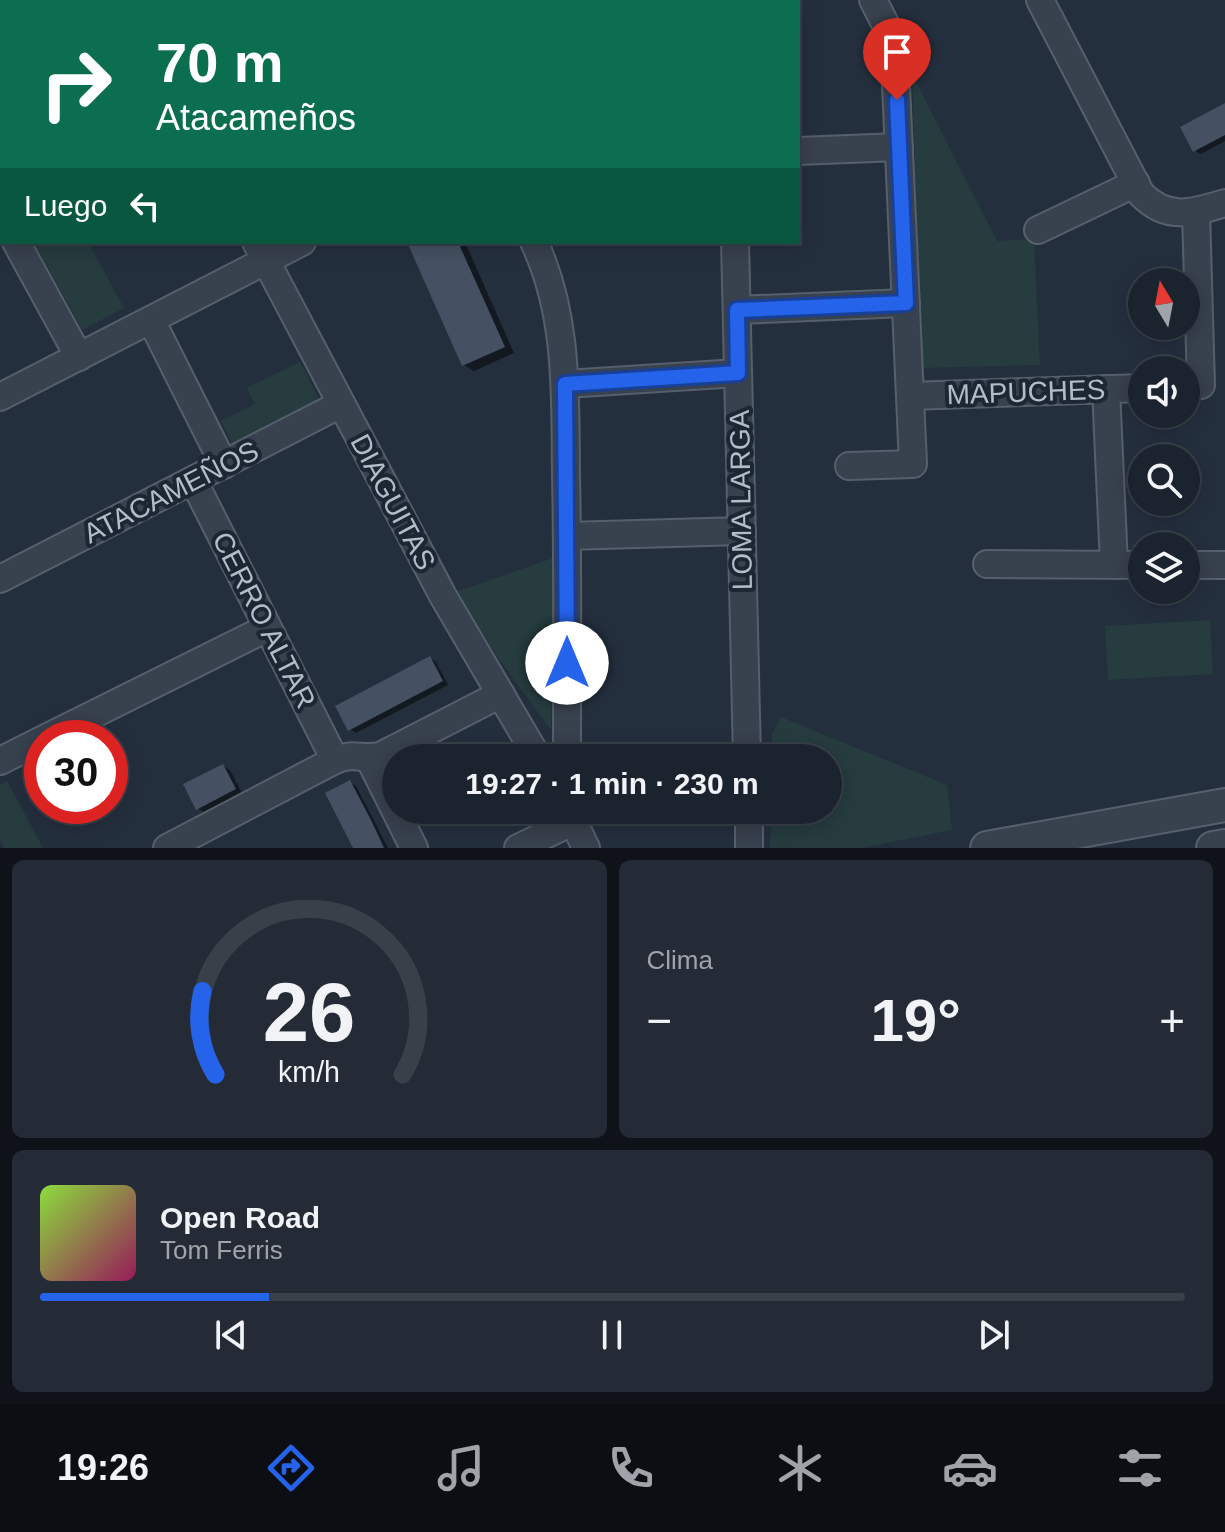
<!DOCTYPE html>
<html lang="es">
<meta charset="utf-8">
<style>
body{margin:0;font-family:Arial,sans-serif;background:#242b36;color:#f1f3f6;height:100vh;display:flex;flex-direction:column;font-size:30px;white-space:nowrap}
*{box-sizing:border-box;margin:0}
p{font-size:26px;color:#a0a4aa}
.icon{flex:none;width:44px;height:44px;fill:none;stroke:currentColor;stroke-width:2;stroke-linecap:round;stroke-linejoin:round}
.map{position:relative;height:848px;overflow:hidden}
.sheet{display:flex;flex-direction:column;gap:12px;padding:12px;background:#0f1319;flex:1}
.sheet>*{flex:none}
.banner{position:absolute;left:0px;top:0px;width:800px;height:244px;box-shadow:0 4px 20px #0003,0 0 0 2px #39404a;background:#0b6e4f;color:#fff;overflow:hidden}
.needle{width:52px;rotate:350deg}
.buttons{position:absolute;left:1128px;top:268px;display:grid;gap:16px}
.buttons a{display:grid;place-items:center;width:72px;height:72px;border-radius:50%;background:#1b232e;box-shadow:0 4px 20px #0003,0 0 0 2px #39404a;font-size:40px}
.speed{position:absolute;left:24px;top:720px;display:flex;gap:16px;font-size:40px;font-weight:700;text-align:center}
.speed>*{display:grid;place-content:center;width:104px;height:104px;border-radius:50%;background:#1b232e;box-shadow:0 4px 20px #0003,0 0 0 2px #39404a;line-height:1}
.speed .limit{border:12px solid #d22;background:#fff;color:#111}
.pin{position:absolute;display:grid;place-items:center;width:68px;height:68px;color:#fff;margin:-82px -34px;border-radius:50% 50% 50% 0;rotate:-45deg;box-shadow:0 0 8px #0007}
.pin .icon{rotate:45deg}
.me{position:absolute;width:88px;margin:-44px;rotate:0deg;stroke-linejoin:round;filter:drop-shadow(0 0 6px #0008)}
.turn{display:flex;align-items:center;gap:28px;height:168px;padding:0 24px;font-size:36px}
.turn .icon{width:104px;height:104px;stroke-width:2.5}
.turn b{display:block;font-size:56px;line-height:68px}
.then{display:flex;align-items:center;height:76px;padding:0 24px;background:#0003;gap:16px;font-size:30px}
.big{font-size:60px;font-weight:800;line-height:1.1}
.sheet .tile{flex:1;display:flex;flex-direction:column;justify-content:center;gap:12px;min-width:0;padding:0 28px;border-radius:12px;background:#242b36}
.sheet .dial{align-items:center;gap:0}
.dial svg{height:208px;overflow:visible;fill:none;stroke:#39404a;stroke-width:7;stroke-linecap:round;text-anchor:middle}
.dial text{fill:#f1f3f6;stroke:none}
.song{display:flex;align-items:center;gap:24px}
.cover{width:96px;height:96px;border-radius:12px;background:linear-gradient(135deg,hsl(90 70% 55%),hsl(330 70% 35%))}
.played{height:8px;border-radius:4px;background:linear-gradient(90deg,#2563eb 20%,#39404a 20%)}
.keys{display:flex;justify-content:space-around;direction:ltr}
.heat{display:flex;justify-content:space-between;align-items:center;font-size:44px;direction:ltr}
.sheet .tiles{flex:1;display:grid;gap:12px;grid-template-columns:1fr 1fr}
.tile:last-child{grid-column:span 2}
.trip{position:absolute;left:382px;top:744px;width:460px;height:80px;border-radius:40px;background:#1b232e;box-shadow:0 4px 20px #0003,0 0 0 2px #39404a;font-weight:800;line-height:80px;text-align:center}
.menu{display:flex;height:128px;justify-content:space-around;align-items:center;background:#0b0e12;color:#a0a4aa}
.menu .icon{width:56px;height:56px}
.menu .active{color:#2563eb}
.menu b{font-size:36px;color:#f1f3f6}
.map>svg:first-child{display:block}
.green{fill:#263c3f}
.shadow{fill:#0007}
.building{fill:#455162}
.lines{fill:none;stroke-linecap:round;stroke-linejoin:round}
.minor-casing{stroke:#565f6c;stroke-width:30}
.tertiary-casing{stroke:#565f6c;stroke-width:36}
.minor{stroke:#38414e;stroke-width:26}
.tertiary{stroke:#38414e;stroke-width:32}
.route-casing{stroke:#184099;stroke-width:20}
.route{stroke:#2563eb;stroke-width:14}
.labels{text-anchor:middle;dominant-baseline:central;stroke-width:8;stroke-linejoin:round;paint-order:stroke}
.street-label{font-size:28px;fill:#b4bcc9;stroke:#1d2633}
</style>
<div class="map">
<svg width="1225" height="848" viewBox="0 0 1225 848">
<rect width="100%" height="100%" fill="#242f3e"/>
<!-- green -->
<g class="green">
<polygon points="912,74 997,241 1034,239 1040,365 922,368"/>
<polygon points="34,242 88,242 124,308 82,330"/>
<polygon points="300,362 322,405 235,449 221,421 255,404 247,388"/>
<polygon points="553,558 551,730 498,658 456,592"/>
<polygon points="1210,620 1213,674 1108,680 1105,626"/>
<polygon points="781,717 947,785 952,830 861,848 770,848 771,810 828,810 828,758 772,758 772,734"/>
<polygon points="7,781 43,848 4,848 0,840 0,785"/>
</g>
<!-- shadow -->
<g class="shadow">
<polygon points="1225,105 1225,141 1201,154 1194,150"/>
<polygon points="413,242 465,242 514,353 474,371 464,365"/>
<polygon points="430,658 436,662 448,685 356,733 350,729"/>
<polygon points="223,766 230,770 242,793 204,812 197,808"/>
<polygon points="350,782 356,786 388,848 355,848"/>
</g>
<!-- building -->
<g class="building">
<polygon points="1225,103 1225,135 1193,152 1180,127"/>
<polygon points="407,242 458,242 505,347 462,366"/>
<polygon points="430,656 443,681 348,731 335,706"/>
<polygon points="223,764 236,789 196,810 183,784"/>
<polygon points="350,780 371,820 384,848 353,848 325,793"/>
</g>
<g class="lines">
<!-- minor casing -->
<g class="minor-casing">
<g id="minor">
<polyline points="130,0 131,2"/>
<polyline points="322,0 323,2"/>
<polyline points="501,0 502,2"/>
<polyline points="701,0 702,2"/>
<path d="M1040 0 1141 194C1167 221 1193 213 1225 203"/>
<polyline points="69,2 73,0"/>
<polyline points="433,2 436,0"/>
<polyline points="0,36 2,35"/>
<polyline points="798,151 899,147"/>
<polyline points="1196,212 1201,385"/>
<polyline points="0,220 2,219"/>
<polyline points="1038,230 1136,183"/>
<polyline points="16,242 79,357"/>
<polyline points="256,242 443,596 538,758"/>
<path d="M534 242C569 316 565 397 566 476 568 570 567 664 567 758"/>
<polyline points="735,242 747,758"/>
<polyline points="737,310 906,303"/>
<polyline points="151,320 224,465"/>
<polyline points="565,384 738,373"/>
<polyline points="1106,389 1114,565"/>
<polyline points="910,396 1142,388"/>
<polyline points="0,397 302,242"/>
<polyline points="849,466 913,464 894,41 873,0"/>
<polyline points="193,480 335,760"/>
<polyline points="567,536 742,531"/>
<polyline points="987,564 1142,565"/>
<polyline points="1186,565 1225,565"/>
<polyline points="0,579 341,404"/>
<polyline points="46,738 267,628"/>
<polyline points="369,758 414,848"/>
<polyline points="0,761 42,740"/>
<polyline points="568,810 586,848"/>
<polyline points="749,810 749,848"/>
<path d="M167 848 335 760C355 752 361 760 380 756L501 694"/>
<polyline points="518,848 572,822"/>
</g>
</g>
<!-- tertiary casing -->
<g class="tertiary-casing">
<g id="tertiary">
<polyline points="987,848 1225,805"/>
<polyline points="1213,848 1225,846"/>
</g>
</g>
<!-- minor -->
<use href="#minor" class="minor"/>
<!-- tertiary -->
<use href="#tertiary" class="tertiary"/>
</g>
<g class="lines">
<!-- route casing -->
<g class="route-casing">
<polyline id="route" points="567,663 565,384 738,373 737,310 906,303 897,100"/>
</g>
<!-- route -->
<use href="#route" class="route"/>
</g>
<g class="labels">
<!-- street labels -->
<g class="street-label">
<text transform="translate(1026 392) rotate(-2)">MAPUCHES</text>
<text transform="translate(171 492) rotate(-27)">ATACAMEÑOS</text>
<text transform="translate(741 500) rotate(-91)">LOMA LARGA</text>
<text transform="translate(393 502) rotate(62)">DIAGUITAS</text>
<text transform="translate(264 620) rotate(63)">CERRO ALTAR</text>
</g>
</g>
</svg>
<div class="buttons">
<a><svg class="needle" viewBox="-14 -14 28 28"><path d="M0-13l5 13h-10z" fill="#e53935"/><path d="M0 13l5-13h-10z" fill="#a0a4aa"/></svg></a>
<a><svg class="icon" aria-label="sound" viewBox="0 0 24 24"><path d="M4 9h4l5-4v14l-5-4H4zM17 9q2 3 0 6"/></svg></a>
<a><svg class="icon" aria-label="search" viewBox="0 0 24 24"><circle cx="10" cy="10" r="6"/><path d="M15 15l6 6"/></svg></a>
<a><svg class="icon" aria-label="layers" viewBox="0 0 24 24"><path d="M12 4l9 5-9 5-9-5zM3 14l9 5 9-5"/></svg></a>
</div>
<div class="speed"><div class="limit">30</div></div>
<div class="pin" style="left:897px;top:100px;background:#d93025"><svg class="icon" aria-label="arrive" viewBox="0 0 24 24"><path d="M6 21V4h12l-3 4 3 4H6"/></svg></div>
<svg class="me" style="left:567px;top:663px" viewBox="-20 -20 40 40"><circle r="19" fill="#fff"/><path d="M0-13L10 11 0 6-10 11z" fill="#2563eb"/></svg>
<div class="trip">19:27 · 1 min · 230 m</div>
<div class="banner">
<div class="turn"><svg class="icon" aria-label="right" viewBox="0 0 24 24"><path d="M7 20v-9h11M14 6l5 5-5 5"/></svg><div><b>70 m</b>Atacameños</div></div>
<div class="then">Luego<svg class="icon" aria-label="left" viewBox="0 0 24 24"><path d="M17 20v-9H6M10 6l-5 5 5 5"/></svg></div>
</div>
</div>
<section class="sheet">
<div class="tiles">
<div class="tile dial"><svg viewBox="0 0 100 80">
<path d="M14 69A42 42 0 1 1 86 69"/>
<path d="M14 69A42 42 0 0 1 9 37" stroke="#2563eb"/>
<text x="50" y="56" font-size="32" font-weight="700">26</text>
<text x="50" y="72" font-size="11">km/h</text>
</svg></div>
<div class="tile"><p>Clima</p>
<div class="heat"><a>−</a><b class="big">19°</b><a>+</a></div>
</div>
<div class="tile">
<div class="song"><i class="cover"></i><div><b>Open Road</b><p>Tom Ferris</p></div></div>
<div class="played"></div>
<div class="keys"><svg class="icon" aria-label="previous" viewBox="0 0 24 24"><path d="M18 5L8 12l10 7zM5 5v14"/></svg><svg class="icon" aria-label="pause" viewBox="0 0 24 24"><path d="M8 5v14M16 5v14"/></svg><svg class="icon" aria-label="next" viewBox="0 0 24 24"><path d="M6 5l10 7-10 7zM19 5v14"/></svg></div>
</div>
</div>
</section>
<nav class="menu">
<b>19:26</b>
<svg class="icon active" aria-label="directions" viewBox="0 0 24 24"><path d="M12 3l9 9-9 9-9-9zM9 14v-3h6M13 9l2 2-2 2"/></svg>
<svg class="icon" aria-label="music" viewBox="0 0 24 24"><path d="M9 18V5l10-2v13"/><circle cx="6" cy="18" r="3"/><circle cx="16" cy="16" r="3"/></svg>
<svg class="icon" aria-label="phone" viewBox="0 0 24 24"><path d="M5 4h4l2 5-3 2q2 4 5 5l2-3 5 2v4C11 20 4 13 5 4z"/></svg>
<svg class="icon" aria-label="climate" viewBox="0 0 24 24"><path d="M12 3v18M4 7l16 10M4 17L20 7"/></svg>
<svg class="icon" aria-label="car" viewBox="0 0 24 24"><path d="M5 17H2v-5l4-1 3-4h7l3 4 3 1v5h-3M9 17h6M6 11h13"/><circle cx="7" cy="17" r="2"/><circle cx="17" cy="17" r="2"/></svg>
<svg class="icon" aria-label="filters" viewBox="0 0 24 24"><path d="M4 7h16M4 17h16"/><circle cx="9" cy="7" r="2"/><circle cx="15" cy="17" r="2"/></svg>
</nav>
